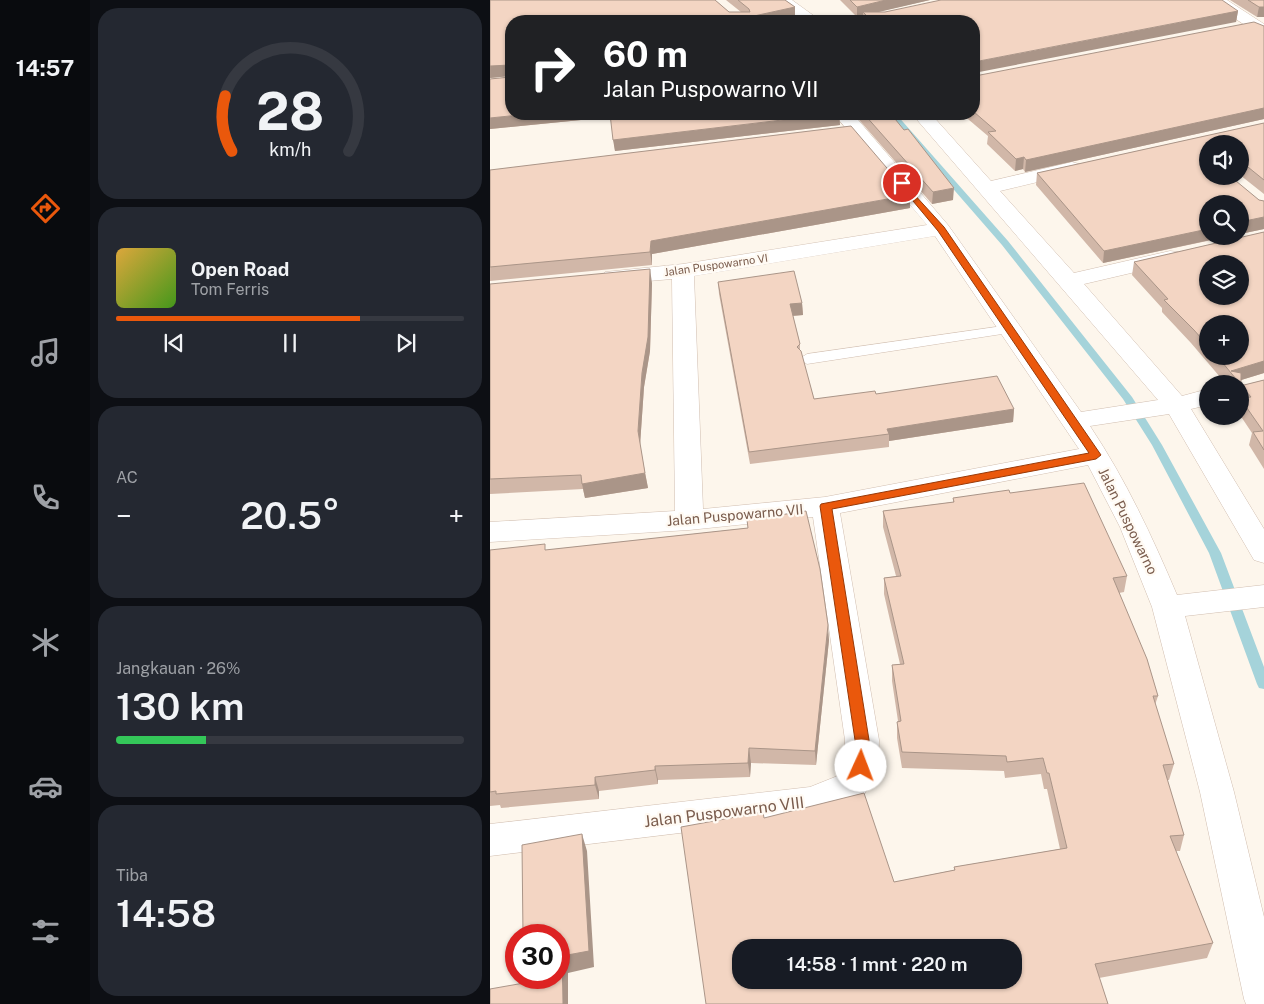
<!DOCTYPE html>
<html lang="id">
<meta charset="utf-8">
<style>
body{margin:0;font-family:"Public Sans",sans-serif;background:#242831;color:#f1f3f6;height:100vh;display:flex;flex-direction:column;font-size:19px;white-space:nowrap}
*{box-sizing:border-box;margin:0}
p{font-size:16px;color:#9ea1a6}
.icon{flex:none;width:28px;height:28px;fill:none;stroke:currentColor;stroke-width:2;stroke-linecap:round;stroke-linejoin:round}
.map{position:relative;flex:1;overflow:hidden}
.panel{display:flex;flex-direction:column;gap:8px;padding:8px;background:#0d0f14;width:400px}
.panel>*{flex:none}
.banner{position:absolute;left:15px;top:15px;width:475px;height:105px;border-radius:20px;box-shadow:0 1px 4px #0004;background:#202124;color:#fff;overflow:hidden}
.fabs{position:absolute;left:709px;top:135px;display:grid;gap:10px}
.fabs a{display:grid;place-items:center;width:50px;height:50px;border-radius:50%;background:#171b24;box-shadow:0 1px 4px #0004;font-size:25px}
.speed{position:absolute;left:15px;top:924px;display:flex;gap:10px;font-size:25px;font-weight:700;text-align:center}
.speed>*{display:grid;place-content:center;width:65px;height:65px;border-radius:50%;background:#171b24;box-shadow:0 1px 4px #0004;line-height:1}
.speed .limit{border:8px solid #d22;background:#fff;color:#111}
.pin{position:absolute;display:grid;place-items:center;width:42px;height:42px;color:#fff;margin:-21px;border:2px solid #fff;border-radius:50%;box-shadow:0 1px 5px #0007}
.me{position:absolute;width:55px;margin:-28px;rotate:2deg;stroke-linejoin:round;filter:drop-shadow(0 0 4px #0008)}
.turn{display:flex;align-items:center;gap:18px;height:105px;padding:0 15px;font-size:22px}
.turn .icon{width:65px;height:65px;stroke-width:2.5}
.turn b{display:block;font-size:35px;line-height:42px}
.big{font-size:38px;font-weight:600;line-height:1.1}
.panel .widget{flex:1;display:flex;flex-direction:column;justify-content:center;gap:8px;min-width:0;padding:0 18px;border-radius:20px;background:#242831}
.panel .dial{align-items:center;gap:0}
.dial svg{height:130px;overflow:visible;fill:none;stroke:#363941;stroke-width:7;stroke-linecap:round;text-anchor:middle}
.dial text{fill:#f1f3f6;stroke:none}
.song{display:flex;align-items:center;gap:15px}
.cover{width:60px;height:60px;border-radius:8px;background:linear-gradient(135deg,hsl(40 70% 55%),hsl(100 70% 35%))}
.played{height:5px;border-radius:2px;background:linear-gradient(90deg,#ea580c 70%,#363941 70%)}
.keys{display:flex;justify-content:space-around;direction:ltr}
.heat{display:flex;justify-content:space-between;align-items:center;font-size:28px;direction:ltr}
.charge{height:8px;border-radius:4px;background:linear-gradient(90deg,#34c759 26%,#363941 0)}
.trip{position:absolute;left:242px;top:939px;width:290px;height:50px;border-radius:20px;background:#171b24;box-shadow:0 1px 4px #0004;font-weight:600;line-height:50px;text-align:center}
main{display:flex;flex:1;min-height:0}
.menu{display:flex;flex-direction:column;width:90px;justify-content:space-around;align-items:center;background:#090b0e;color:#9ea1a6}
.menu .icon{width:35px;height:35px}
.menu .active{color:#ea580c}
.menu b{font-size:22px;color:#f1f3f6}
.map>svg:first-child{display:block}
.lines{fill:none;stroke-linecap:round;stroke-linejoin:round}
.stream{fill:#a5d3da;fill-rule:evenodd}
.lane-casing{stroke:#d1beb0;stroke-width:1}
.street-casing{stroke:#d1beb0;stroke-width:1}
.secondary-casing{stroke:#d6c0b0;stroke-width:1}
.lane{fill:#fff;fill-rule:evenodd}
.street{fill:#fff;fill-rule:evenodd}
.secondary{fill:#fff;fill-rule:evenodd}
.wall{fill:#d1b7a8;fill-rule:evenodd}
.shaded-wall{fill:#aa9588}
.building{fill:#f3d5c3;stroke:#aa9588;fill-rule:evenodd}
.route{fill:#ea580c;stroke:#983908}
.labels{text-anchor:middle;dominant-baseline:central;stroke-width:4.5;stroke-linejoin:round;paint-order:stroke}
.far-street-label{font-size:11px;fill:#7a5c4d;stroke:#fffaf3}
.street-label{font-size:14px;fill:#7a5c4d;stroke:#fffaf3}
.near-street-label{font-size:16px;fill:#7a5c4d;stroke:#fffaf3}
</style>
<main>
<nav class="menu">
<b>14:57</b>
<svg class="icon active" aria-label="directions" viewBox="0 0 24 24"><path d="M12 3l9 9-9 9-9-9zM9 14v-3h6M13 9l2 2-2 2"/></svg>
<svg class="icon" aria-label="music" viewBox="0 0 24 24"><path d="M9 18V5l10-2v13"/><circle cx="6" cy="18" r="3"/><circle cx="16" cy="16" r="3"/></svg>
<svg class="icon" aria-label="phone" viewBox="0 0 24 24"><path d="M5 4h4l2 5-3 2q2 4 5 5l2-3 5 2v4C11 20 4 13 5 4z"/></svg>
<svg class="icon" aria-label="climate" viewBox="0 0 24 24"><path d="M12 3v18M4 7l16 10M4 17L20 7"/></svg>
<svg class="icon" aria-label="car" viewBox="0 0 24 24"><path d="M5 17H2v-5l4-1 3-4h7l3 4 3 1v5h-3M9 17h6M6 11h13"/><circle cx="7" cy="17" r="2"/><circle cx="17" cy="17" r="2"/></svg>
<svg class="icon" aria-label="filters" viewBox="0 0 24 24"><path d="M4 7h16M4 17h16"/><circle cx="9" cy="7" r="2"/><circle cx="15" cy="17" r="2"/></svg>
</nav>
<section class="panel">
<div class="widget dial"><svg viewBox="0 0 100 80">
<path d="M14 69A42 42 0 1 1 86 69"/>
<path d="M14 69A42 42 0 0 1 10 35" stroke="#ea580c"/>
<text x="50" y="56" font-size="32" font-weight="700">28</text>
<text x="50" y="72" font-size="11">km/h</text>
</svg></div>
<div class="widget">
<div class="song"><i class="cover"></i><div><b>Open Road</b><p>Tom Ferris</p></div></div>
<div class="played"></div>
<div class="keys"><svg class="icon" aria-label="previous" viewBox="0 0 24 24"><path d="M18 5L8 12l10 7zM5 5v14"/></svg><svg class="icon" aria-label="pause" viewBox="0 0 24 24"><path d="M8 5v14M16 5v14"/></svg><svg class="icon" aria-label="next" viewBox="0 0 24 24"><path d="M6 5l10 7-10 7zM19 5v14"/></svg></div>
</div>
<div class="widget"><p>AC</p>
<div class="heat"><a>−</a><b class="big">20.5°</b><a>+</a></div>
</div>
<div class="widget"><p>Jangkauan · 26%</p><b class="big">130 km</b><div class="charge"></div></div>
<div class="widget"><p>Tiba</p><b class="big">14:58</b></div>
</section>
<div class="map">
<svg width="774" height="1004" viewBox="0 0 774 1004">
<rect width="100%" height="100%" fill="#fdf6ec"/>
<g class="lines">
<!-- stream -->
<polygon class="stream" points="398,114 406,114 518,241 642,397 672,445 731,553 774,667 774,689 769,688 767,684 719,553 662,445 633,399 512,245"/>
<!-- lane casing -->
<g class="lane-casing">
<polygon id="lane" points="520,325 525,326 527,329 525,332 317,364 309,359 317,354"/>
</g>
<!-- street casing -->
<g class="street-casing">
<g id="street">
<polygon points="284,0 302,0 331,21 313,21"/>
<path d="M344 114H363L458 225 591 412 668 400 422 114H441L501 181 582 162 589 164 592 168 589 172 510 191 584 273 680 251 688 252 691 257 688 262 594 284 692 396 718 389V405L701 409 774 529V563L764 560 679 414 600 426C636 480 662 536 687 595L774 585V607L695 616 744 792 774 917V1004H756L754 999 710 792 662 607 630 527 598 465 350 513 389 740 388 766 374 795 322 817 0 856V824L320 787 350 775 354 766 355 740 323 517 199 530 0 542V522L185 511 182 279 123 284 115 282 112 277 115 272 193 264 437 225ZM445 236 589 449 335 497 213 509 204 276Z"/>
</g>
</g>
<!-- secondary casing -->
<g class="secondary-casing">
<polygon id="secondary" points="718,0 737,0 774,24 774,36 768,34"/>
</g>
<!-- lane -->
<use href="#lane" class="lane"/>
<!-- street -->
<use href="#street" class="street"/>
<!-- secondary -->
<use href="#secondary" class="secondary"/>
</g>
<!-- wall -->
<g class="wall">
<polygon points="0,0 225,0 239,12 251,12 236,0 295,0 305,7 305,18 289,21 21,21 21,114 349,114 350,125 125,151 121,117 0,129 0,79 20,77 20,76 0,78"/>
<polygon points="350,0 440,0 387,12 748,11 746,22 373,21 373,16 367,17"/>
<polygon points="740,0 774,0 767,17"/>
<polygon points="774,26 774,119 535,172 533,169 525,171 497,144 498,136 472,114 484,114 484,75 485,76"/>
<polygon points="364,114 401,114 463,200 442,204"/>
<polygon points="774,123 774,194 750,175 750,144 718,144 718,176 769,200 774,201 774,229 613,263 546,185 547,173"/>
<polygon points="0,170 420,208 162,254 162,265 0,281"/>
<path d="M774 232V373L751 380V383L754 385 774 380V469L759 445 762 433 750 415V384H736L701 343 672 312V308L642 275 644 262ZM718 324 750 356H718Z"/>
<polygon points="228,282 312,303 313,315 303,316 310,344 310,350 324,399 386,394 524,409 523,422 399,441 399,447 260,464 229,294"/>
<polygon points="162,283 160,351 154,387 150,445 158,488 95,498 93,489 0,494 0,284"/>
<polygon points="520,493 637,576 634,592 629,593 668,696 665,705 684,764 679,780 677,780 694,835 690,851 686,851 723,943 717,958 609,978 618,1004 274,818 404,882 464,870 464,867 570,849 557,789 554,789 551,774 515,778 514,771 412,768 407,738 407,722 408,721 402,681 402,665 410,664 394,594 394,578 406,576 393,527 393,511 463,502 463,498"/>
<polygon points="257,520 339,640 326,765 261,763 260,777 168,780 168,784 109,791 109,799 11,808 10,805 0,806 0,550 57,550 258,528"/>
</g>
<!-- shaded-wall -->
<g class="shaded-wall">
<polygon points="396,0 440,0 376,15 373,12 373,16 367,17 367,7"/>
<polygon points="305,7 305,18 289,21 264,21 264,16"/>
<polygon points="769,7 774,7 774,17 767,17"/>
<polygon points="748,11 746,22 484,73 484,62"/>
<polygon points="20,65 21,76 0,78 0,66"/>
<polygon points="774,108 774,119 535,172 536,160"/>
<polygon points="39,114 121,114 121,117 0,129 0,118"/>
<polygon points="343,114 349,114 350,125 125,151 123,140"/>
<polygon points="534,157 533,169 525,171 526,159"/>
<polygon points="464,188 463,200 442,204 443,192"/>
<polygon points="420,195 420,208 162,254 162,265 160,252 161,241"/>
<polygon points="774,217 774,229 750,234 750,222"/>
<polygon points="718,229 718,236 739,236 613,263 614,251"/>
<polygon points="160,269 162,283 160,351 154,387 150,445 148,431"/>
<polygon points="312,303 313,315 300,316 300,304"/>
<polygon points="774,361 774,373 748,381 741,371"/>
<polygon points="524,409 523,422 399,441 399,434 397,429"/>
<polygon points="155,473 158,488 95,498 92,484"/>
<polygon points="338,625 339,640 326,765 325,751"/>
<polygon points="259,748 261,763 260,777 258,763"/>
<polygon points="165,766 168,780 168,784 165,770"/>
<polygon points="105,777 109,791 109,799 105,785"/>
<polygon points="92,834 97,851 104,967 78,973 78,1004 73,1004 72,956"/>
</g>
<!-- building -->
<g class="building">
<polygon points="0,0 225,0 239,12 260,12 259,9 248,0 295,0 305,7 264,16 268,21 21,21 21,114 39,114 0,118 0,79 20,77 20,65 0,66"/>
<polygon points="360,0 396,0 367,7"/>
<polygon points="451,0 732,0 748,11 484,62 484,66 484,21 382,21 373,12 395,12"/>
<polygon points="758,0 774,0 774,7 769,7"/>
<polygon points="764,22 774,26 774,108 536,160 534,157 526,159 498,132 506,131 484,112 484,75 485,76"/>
<polygon points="120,114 343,114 123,140"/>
<polygon points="374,114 401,114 414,130 418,129 464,188 443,192"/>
<polygon points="774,123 774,180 753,163 750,163 750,144 718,144 718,176 740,176 769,200 774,201 774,217 750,222 750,204 718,204 718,229 614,251 547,173"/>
<polygon points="361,126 420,195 161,241 160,252 0,267 0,170"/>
<path d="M774 232V361L741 371 751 373V383L754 385 774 380V450L763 432 773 431 750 398 761 397 727 356H750V324H718V346L704 330 674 300 678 299 644 262ZM718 264H750V296H718Z"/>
<polygon points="160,269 158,337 152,373 148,431 155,473 92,484 91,475 0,479 0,284"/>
<polygon points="304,271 312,303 300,304 310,344 307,347 311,351 324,399 385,391 386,394 507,376 524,409 397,429 399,434 259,452 228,282"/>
<path d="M594 483 637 576 623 578 657 659 668 696H663L684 764 673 765 694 835 680 836 723 943 605 964 618 1004H216L191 827 273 812 274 818 374 793 404 882 465 870 464 867 577 848 559 773H557L553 758 517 762 516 756 412 752 407 722 411 721 402 665 414 664 394 578 411 576 393 511 464 502 463 498 519 490 520 493ZM251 948H524V980H251Z"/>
<polygon points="316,511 330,569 338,625 325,751 259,748 258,763 165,766 165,770 105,777 105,785 6,794 6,791 0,792 0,550 55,544 55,550 258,528 257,520"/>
<polygon points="92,834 99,951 72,956 73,1004 0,1004 0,989 34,983 34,978 69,978 69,935 33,935 32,845"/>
</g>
<!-- route -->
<polygon class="route" points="412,181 454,227 611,455 606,459 342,509 379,740 376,770 366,770 364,766 365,740 330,506 331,504 599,453 448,231 408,183"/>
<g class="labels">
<!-- far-street labels -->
<g class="far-street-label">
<text transform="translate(226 265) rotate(-8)">Jalan Puspowarno VI</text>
</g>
<!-- street labels -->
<g class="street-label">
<text transform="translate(245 515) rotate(-5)">Jalan Puspowarno VII</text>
<text transform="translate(638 521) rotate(64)">Jalan Puspowarno</text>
</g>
<!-- near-street labels -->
<g class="near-street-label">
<text transform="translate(234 812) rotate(-7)">Jalan Puspowarno VIII</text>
</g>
</g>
</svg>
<div class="fabs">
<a><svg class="icon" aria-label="sound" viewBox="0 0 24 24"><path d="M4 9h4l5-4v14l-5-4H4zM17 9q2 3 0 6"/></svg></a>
<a><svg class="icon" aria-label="search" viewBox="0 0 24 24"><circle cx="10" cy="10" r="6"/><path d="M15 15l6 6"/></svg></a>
<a><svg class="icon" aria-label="layers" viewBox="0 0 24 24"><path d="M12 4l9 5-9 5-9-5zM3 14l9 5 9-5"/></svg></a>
<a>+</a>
<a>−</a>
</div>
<div class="speed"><div class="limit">30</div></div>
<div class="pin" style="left:412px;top:183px;background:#d93025"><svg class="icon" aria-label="arrive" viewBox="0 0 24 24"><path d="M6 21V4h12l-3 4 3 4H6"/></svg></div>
<svg class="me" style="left:371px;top:766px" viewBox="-20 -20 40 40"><circle r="19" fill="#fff"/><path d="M0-13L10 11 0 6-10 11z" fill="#ea580c"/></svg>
<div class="trip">14:58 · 1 mnt · 220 m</div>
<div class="banner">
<div class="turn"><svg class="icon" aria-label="right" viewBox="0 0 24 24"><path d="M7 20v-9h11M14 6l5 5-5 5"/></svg><div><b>60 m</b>Jalan Puspowarno VII</div></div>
</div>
</div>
</main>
